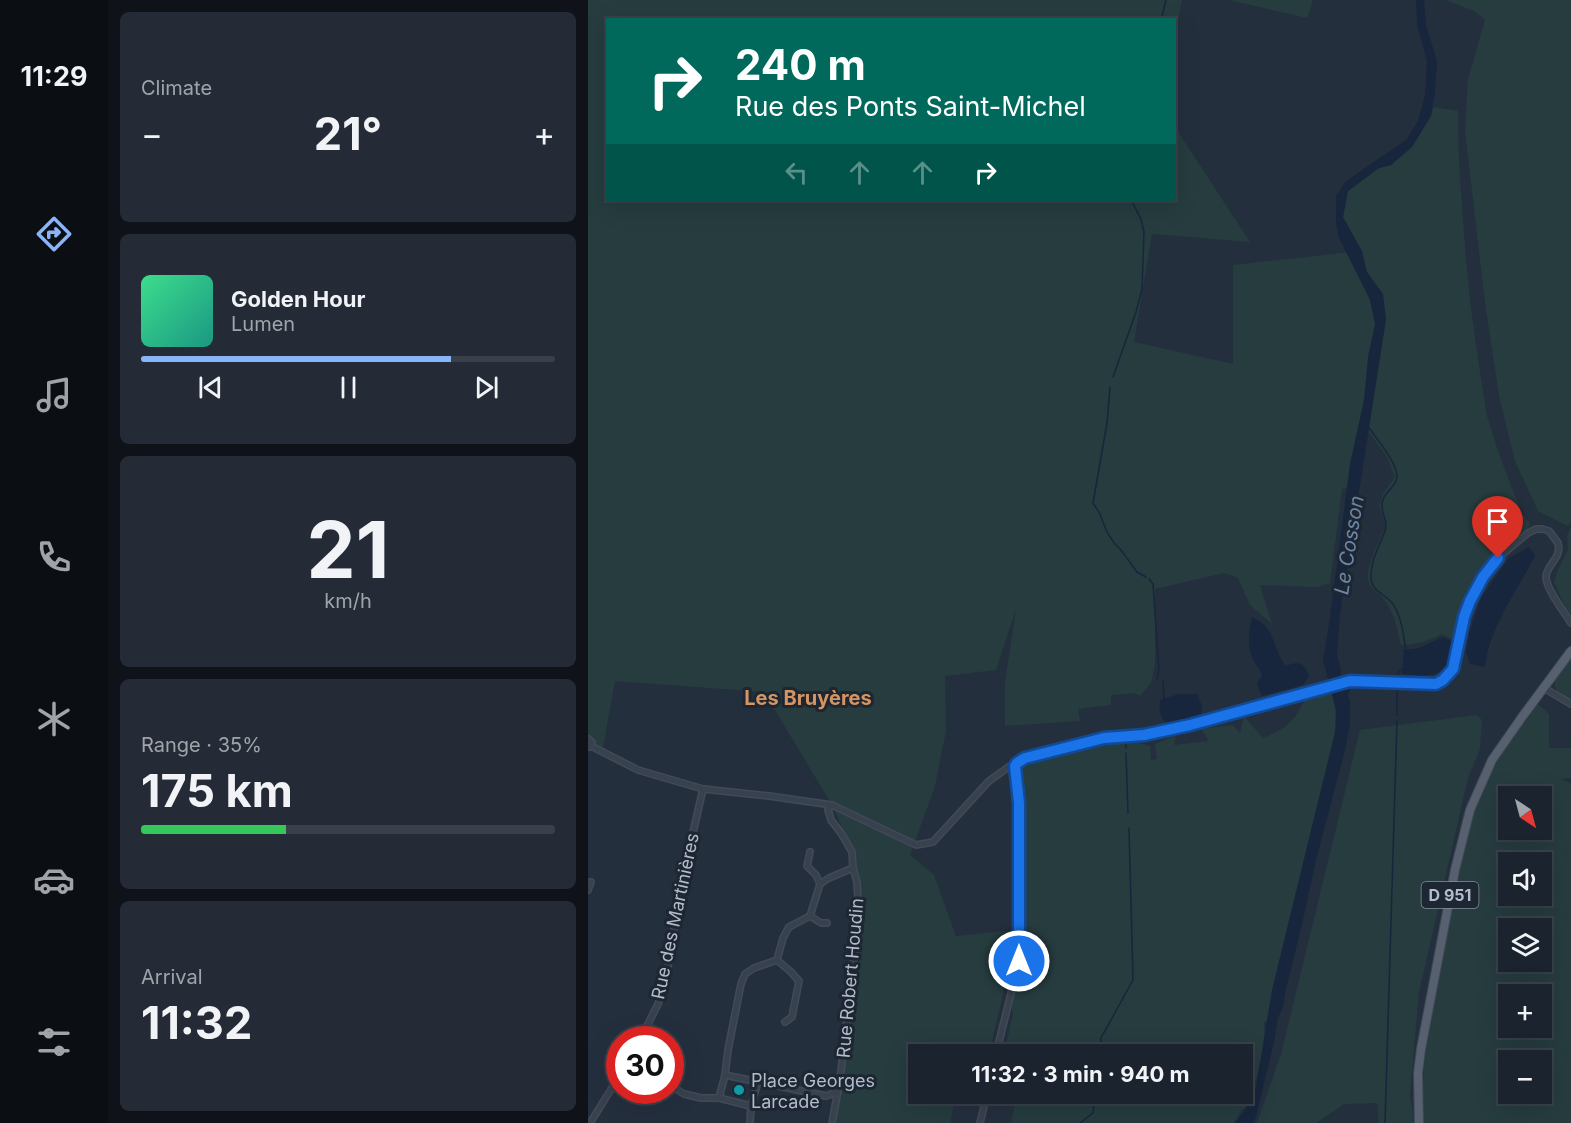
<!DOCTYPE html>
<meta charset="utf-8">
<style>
body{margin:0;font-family:Inter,sans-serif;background:#242b36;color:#f1f3f6;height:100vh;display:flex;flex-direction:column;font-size:22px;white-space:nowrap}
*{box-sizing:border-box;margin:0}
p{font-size:20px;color:#a0a4aa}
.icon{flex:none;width:33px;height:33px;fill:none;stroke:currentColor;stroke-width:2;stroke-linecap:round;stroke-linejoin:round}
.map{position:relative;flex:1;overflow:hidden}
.sheet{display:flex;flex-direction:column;gap:12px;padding:12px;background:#0f1319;width:480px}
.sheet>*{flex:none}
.top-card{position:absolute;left:18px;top:18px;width:570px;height:183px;border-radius:0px;box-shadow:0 6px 24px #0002,0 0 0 2px #39404a;background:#00695c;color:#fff;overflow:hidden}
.needle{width:39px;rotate:144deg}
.buttons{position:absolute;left:910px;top:786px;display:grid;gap:12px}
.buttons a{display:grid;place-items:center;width:54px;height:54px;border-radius:0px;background:#1b232e;box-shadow:0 6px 24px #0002,0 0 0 2px #39404a;font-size:30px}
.speed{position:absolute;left:18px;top:1026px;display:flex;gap:12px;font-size:30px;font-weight:700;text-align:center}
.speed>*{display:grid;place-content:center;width:78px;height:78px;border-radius:50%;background:#1b232e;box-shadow:0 6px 24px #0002,0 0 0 2px #39404a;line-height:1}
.speed .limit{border:9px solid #d22;background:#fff;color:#111}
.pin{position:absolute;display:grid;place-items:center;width:51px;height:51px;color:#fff;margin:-62px -26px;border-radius:50% 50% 50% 0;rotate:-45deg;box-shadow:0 0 6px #0007}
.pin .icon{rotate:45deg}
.me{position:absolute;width:66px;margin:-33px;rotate:0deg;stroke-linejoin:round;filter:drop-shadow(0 0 4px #0008)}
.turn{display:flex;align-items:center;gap:21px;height:126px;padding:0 30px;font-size:27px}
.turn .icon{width:78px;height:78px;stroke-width:2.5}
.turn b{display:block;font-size:42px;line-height:51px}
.lanes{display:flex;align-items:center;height:57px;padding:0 30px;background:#0003;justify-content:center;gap:30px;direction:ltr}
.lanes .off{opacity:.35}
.big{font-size:45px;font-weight:700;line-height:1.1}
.sheet .card{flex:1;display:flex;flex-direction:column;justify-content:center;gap:9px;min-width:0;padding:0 21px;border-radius:9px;background:#242b36}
.sheet .dial{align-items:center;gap:0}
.dial b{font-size:78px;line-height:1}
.song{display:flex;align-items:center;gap:18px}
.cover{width:72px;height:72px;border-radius:9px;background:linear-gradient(135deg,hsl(150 70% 55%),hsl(170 70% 35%))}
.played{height:6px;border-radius:3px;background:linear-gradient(90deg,#8ab4f8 75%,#39404a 75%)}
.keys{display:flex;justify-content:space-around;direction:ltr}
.heat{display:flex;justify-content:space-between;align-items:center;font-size:33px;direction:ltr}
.charge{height:9px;border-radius:4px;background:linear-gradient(90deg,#34c759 35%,#39404a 0)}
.trip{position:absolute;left:320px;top:1044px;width:345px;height:60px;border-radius:0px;background:#1b232e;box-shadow:0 6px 24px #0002,0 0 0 2px #39404a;font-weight:700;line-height:60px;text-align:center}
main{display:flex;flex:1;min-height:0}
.tab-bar{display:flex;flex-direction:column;width:108px;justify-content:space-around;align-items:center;background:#0b0e12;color:#a0a4aa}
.tab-bar .icon{width:42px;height:42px}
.tab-bar .on{color:#8ab4f8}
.tab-bar b{font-size:27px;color:#f1f3f6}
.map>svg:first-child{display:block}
.green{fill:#263c3f;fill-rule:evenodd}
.water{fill:#17263c}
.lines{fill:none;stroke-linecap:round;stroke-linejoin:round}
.stream{stroke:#17263c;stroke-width:1.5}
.street-casing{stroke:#414a57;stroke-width:8}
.primary-casing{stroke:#414a57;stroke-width:10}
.street{stroke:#38414e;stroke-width:5}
.primary{stroke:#56606e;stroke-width:8}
.route-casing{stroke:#114b97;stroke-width:15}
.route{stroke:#1a73e8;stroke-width:10}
.culture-dot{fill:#0f9aa8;stroke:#1d2633;stroke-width:2}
.labels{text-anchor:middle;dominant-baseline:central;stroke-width:6;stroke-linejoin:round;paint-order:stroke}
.shield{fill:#1d2633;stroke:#878f9c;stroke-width:1.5}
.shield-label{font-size:16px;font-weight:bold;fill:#b4bcc9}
.street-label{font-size:18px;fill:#b4bcc9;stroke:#1d2633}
.poi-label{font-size:18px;fill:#b4bcc9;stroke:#1d2633;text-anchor:start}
.water-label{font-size:20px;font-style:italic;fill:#6d86a8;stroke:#1d2633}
.neighbourhood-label{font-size:20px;font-weight:bold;fill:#d59563;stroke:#1d2633}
</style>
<main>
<nav class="tab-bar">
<b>11:29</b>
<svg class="icon on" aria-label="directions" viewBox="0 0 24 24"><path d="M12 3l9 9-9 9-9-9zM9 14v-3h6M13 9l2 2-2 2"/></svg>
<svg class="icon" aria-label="music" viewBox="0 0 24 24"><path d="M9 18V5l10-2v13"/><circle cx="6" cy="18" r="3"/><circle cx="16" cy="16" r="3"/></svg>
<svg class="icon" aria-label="phone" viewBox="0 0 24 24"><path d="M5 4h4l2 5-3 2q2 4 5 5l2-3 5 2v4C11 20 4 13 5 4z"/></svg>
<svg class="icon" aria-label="climate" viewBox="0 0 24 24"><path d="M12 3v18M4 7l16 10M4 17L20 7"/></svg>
<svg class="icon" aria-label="car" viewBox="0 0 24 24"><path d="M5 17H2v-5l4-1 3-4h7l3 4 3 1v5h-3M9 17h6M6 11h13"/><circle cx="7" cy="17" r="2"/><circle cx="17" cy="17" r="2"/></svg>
<svg class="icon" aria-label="filters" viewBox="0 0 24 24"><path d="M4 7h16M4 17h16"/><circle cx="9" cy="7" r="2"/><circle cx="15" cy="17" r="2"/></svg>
</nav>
<section class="sheet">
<div class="card"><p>Climate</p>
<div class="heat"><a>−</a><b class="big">21°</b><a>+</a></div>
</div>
<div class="card">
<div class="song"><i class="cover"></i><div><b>Golden Hour</b><p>Lumen</p></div></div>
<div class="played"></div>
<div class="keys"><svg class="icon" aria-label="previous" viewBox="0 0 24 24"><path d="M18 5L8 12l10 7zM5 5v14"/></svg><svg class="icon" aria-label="pause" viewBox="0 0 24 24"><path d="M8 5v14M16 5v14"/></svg><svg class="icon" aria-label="next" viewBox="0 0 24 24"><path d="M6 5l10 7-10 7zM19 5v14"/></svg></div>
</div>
<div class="card dial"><b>21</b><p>km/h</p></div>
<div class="card"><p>Range · 35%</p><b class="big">175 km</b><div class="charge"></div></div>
<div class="card"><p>Arrival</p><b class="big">11:32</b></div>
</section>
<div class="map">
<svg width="983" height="1123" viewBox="0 0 983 1123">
<rect width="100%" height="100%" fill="#242f3e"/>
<!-- green -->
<g class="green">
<path d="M0 0H594L587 38 586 20H20V200H586L587 127 662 242 564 234 546 342 645 364V265L773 251 755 217 760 191 791 168 803 165 843 116 845 107 870 111 871 164 878 261 883 309 892 372 899 416 910 451 925 491 934 513 942 524 940 529 902 563 888 585 869 642 854 634C838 642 830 644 813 645 809 628 806 611 794 597 790 592 784 590 781 583 776 569 792 539 798 526L791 506 796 492 807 477 799 457 780 431 798 319 795 304 759 488 754 489 742 583 729 587 672 585 684 624 662 605 650 578 636 573 567 589V663L563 683 552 696 547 693 523 695V705L490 709 492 721 417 726V683L428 609 408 670 357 676 358 731 347 786 322 855 346 875 368 936 426 930 423 960 401 1054H330V1094H392L389 1106 366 1104 362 1123H242L271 931 268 859 244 805 176 692 27 681 14 753 0 749Z"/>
<polygon points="641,0 725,0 719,18"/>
<polygon points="858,0 983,0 983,522 980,526 950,511 927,461 911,396 897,303 877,131 880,79 897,20 888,12"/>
<polygon points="983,528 983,616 977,607 966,582 970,569 980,550 979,535"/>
<path d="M983 658V700C974 696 965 692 967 680Z"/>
<path d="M743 688 751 727 681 1019 676 1022 677 1043 661 1108 654 1109 646 1123H423L428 1099 406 1094H654V1054H416L425 1013 423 1007 434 956 433 775 431 769 434 763 442 759 507 743 534 740 537 744 551 743 562 746 563 760 569 759 567 744 588 735 586 745 621 741 613 729 645 725 652 733 656 716 675 738C701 727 706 722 718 697Z"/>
<path d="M950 704 961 714V748H983V778L973 779 983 784V1123H836C834 1095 835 1070 839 1042L876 845C881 825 886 805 895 786 910 757 930 730 950 704ZM921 796H954V830H921ZM921 862H954V896H921ZM921 928H954V962H921ZM921 994H954V1028H921ZM921 1060H954V1094H921Z"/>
<polygon points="889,715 894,720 892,749 880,778 831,992 822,1095 826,1123 791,1123 789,1103 756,1104 728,1123 669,1123 693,1054 772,730"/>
</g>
<!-- water -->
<g class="water">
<polygon points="828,0 836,0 838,25 849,61 847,94 843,116 824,147 803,165 791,168 760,191 755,217 774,251 779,272 795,294 798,319 752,614 749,654 753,670 753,681 757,684 755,678 758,673 761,678 763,687 760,695 762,703 762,724 757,750 728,860 715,920 697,993 695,1008 690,1017 686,1042 668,1117 665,1123 647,1123 655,1113 668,1087 684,990 747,732 748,710 735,660 742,617 762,464 776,400 780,357 787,324 782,300 751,238 748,224 748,196 758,181 818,140 830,121 837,95 839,61 829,25"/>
<path d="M941 547 947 555C942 567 935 577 929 588 915 612 900 639 897 667L882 664 878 652 881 633 894 596 921 558Z"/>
<path d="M664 617C689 628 683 647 698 666 710 661 716 662 721 676L715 685 674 696 669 684 674 675C671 666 666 664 664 657 659 645 661 630 664 617Z"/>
<path d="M855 637 867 643C866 649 865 656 862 662 854 680 829 675 814 674L816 650 831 648Z"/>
<path d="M591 694H609L614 706 612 719 580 726C573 718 570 711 572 700Z"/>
</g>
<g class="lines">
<!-- stream -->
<g class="stream">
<polyline points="573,20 578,0"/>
<polyline points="525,377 548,312 554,289 556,232 553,219 544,202 544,200"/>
<polyline points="522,387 519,423 505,503 511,512 519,532 527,544 533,550 549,572 558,577"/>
<path d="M780 426C788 439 814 467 808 481 804 490 794 494 794 505 793 514 801 521 797 531 791 547 782 561 783 579 784 591 797 594 804 603 813 613 816 637 818 651"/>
<polyline points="561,579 565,584 571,670 569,679"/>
<polyline points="810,674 811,670 814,670"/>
<polyline points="575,680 576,700"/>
<polyline points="809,715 809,686"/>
<polyline points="538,748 538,745"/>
<polyline points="538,753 540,813"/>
<polyline points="512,1054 513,1038 545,980 541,828"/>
<polyline points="492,1123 505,1113 507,1094"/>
<polyline points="797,1123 809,720"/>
</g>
<!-- street casing -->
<g class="street-casing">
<g id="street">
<polyline points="956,688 983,704"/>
<polyline points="0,739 4,742 2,747"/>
<polyline points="3,746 50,770 115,789 181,796 244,805 328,845 345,842 401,781 422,766 427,766"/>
<path d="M427 766 429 763 437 758 467 749 517 738 556 735 602 725 762 681 848 684 856 680 865 669 876 617 882 601 895 577 910 558 940 533 948 529H954L961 531 970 543C974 559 959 563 958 577 958 589 977 613 983 623"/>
<polyline points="244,805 240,810 243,820 253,833 264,852 265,868 269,882 271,914 252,1080 244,1123"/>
<polyline points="222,852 219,866 228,875 232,884"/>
<polyline points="0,890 3,882"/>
<polyline points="222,916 233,923 239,923"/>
<polyline points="189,960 203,972 211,981 204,1017 197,1022"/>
<polyline points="52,1040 70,1004 78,978 95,876 115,789"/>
<polyline points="408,1054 431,961 431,803 427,766"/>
<polyline points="137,1075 238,1096 244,1094 250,1087"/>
<polyline points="82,1085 96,1094 113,1098 131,1098 163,1106"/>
<polyline points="131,1098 137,1075 140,1050 153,984 157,974 166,968 189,960 195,938 201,927 222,916 232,884 241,878 265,868"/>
<polyline points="2,1123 32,1075"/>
<polyline points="162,1123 163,1106 170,1082"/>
<polyline points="392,1123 399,1094"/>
</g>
</g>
<!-- primary casing -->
<g class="primary-casing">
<polyline id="primary" points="831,1123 830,1073 833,1049 867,870 882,810 904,760 934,717 983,651"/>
</g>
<!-- street -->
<use href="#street" class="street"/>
<!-- primary -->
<use href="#primary" class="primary"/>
</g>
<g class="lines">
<!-- route casing -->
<g class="route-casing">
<polyline id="route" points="431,961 431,803 427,766 429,763 437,758 516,738 556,735 602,725 762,681 848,684 855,680 865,669 876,617 882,601 895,577 910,558"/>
</g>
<!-- route -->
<use href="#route" class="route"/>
</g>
<!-- markers -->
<circle class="culture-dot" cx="151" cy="1090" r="6"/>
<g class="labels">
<!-- shield labels -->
<rect class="shield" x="833.5" y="882" width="57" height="26" rx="4.5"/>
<g class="shield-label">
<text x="862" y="895">D 951</text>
</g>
<!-- street labels -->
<g class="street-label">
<text transform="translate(87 916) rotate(-78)">Rue des Martinières</text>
<text transform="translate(262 978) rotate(-85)">Rue Robert Houdin</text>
</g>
<!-- poi labels -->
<g class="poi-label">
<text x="163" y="1080">Place Georges<tspan x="163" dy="21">Larcade</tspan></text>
</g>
<!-- water labels -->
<g class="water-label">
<text transform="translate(761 545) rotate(-81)">Le Cosson</text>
</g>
<!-- neighbourhood labels -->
<g class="neighbourhood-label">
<text x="220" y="698">Les Bruyères</text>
</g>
</g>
</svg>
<div class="buttons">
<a><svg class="needle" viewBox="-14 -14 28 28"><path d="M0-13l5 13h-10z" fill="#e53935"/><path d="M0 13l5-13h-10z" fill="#a0a4aa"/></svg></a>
<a><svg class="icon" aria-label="sound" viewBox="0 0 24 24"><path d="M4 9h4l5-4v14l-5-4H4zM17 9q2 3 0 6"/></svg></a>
<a><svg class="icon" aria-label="layers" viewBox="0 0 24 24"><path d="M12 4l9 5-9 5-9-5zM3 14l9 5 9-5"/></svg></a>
<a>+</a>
<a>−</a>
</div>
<div class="speed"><div class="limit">30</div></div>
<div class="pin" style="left:910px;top:558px;background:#d93025"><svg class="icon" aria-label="arrive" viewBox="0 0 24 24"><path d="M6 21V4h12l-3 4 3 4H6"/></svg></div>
<svg class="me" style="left:431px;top:961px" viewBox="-20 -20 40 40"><circle r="17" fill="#1a73e8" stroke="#fff" stroke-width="3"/><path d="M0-11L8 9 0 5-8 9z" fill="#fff"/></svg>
<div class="trip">11:32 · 3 min · 940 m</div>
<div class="top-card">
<div class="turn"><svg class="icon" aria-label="right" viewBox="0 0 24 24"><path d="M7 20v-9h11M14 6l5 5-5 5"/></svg><div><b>240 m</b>Rue des Ponts Saint-Michel</div></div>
<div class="lanes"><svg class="icon off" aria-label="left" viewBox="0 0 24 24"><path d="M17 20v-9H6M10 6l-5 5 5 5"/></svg><svg class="icon off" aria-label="ahead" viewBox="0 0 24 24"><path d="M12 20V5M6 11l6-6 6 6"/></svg><svg class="icon off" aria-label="ahead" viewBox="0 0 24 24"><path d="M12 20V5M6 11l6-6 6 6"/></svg><svg class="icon" aria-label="right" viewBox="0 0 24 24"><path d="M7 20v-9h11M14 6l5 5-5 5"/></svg></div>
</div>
</div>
</main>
